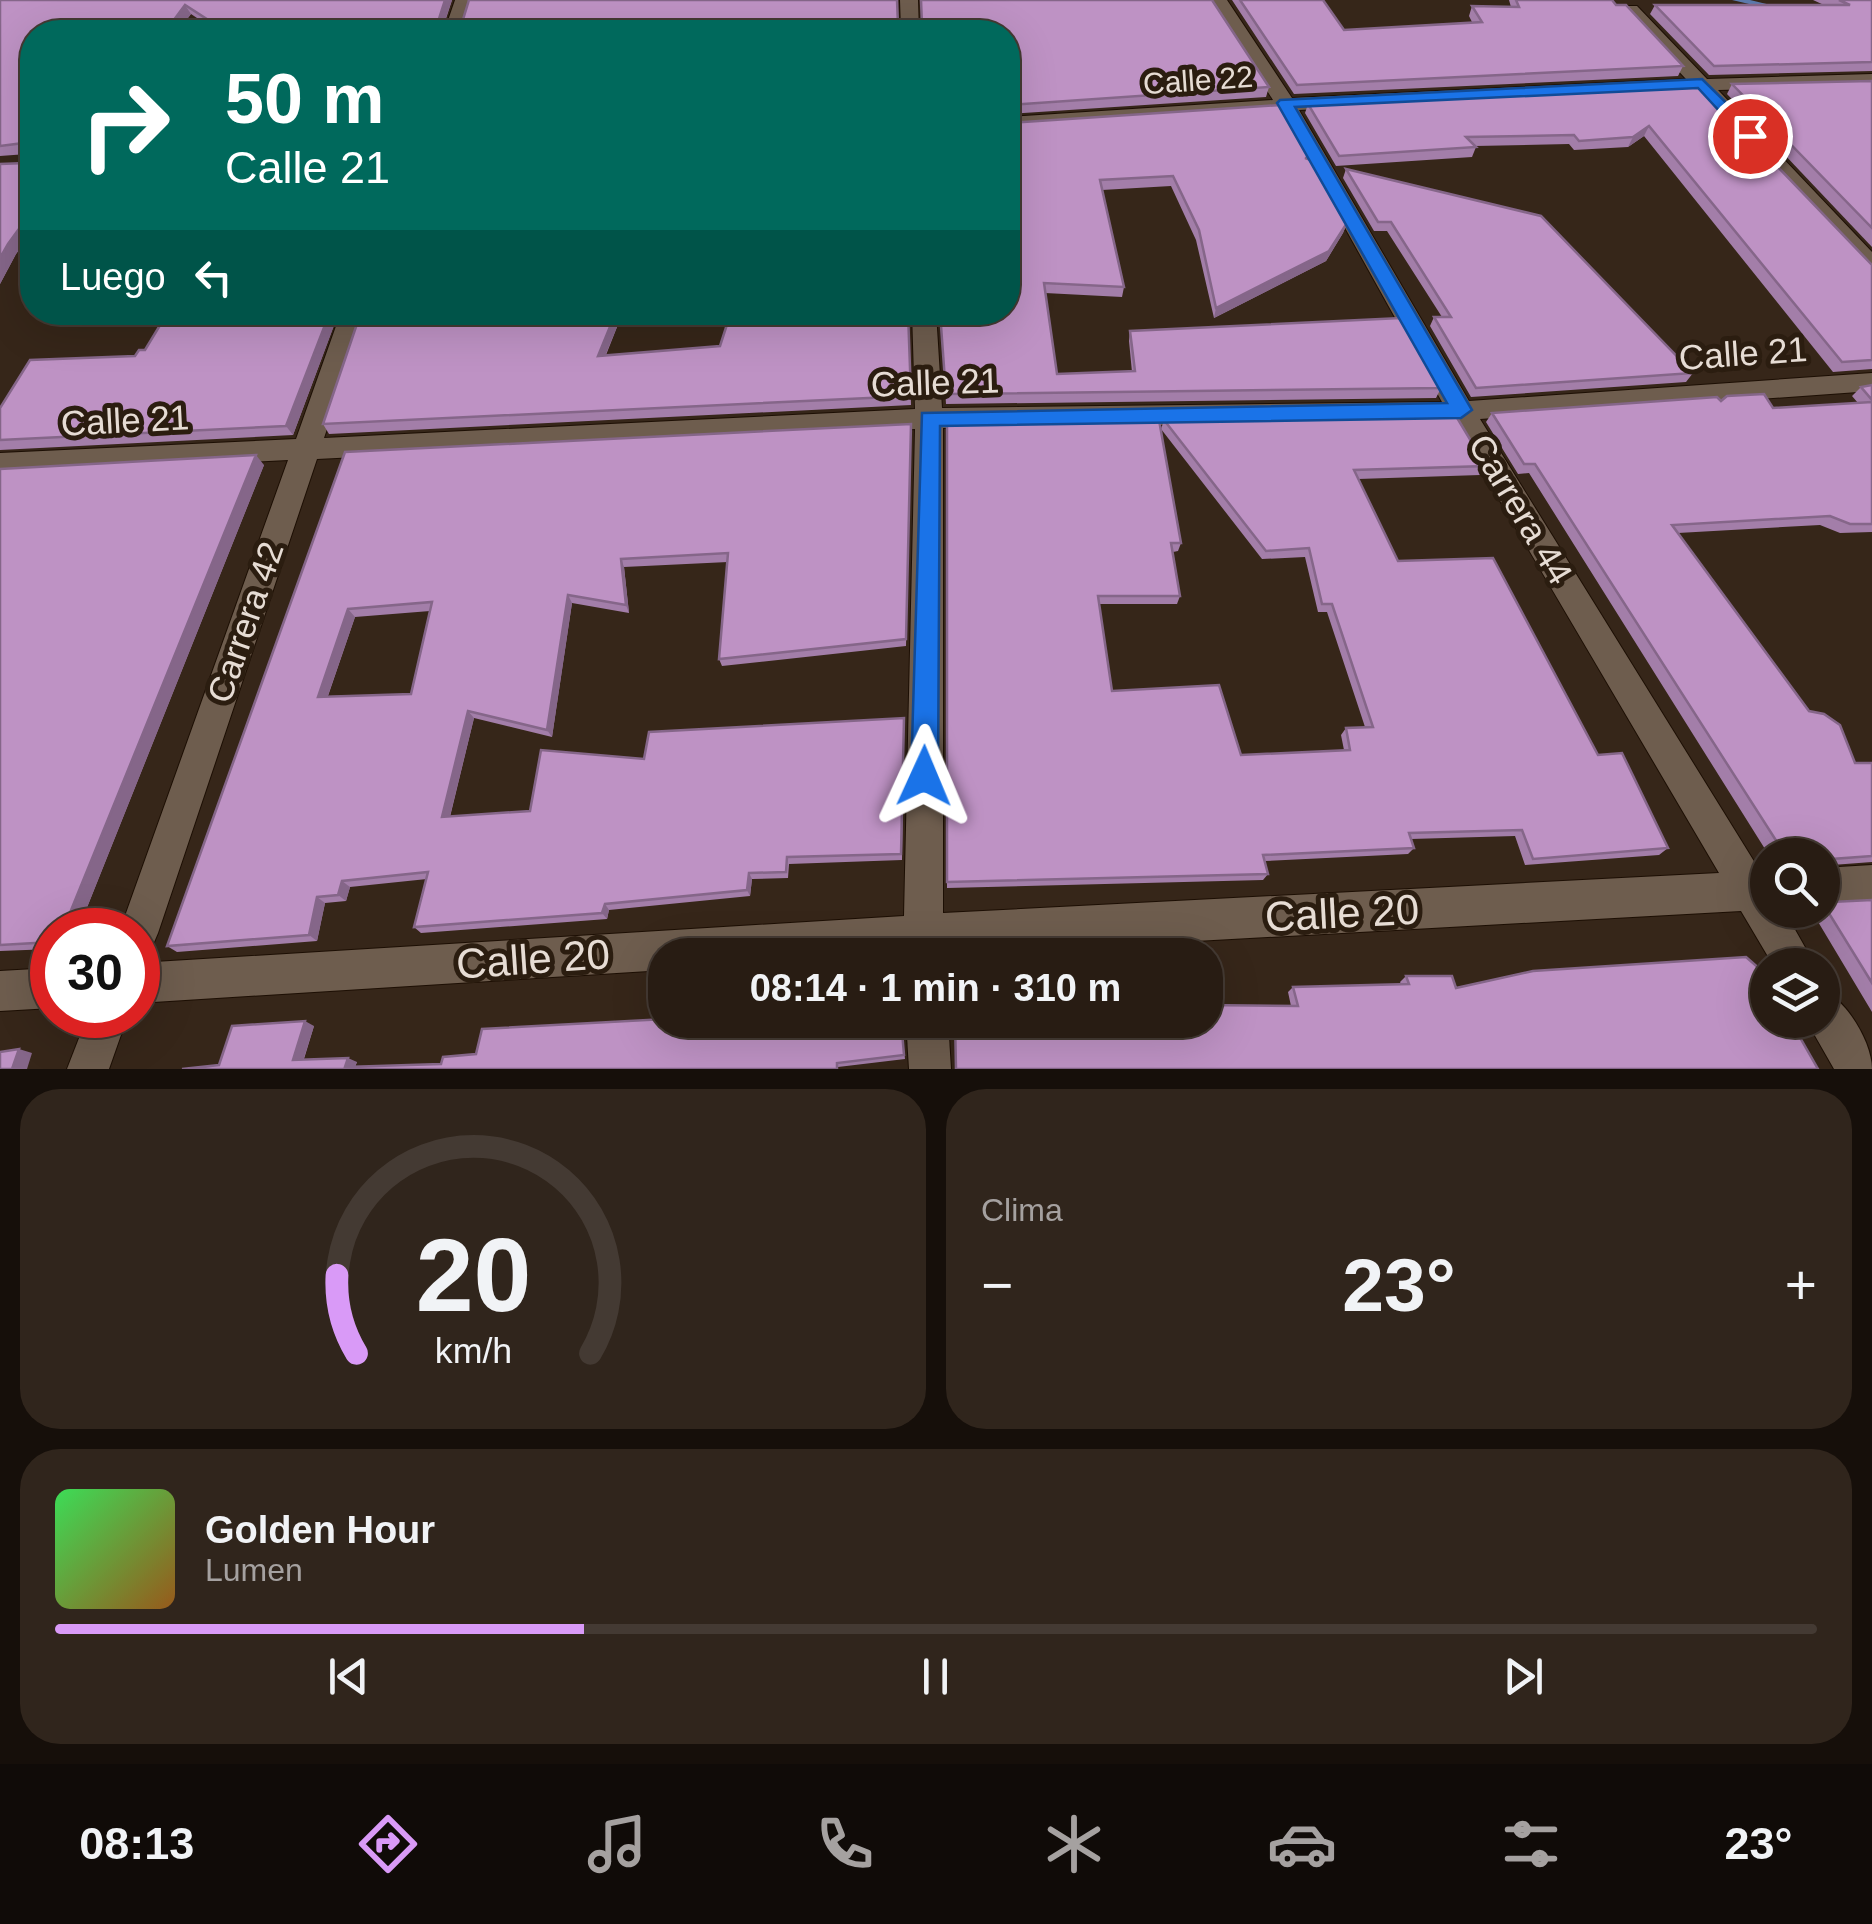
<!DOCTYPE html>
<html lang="es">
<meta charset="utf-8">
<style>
body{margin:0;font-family:Helvetica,sans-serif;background:#30251c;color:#f1f3f6;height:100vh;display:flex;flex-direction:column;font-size:38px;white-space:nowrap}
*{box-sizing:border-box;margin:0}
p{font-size:32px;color:#a5a1a0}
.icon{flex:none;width:55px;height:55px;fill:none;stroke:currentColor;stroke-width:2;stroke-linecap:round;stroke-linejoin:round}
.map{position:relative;height:1069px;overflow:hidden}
.side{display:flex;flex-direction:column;gap:20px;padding:20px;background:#160f0a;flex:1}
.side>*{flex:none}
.top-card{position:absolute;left:20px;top:20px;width:1000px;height:305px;border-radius:40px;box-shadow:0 10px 40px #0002,0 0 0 2px #443a33;background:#00695c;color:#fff;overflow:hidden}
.fabs{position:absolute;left:1750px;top:838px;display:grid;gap:20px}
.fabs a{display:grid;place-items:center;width:90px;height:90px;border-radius:50%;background:#281c13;box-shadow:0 10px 40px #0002,0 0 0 2px #443a33;font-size:50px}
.speed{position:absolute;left:30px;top:908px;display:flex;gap:20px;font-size:50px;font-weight:700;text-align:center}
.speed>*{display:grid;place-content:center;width:130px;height:130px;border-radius:50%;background:#281c13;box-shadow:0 10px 40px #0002,0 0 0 2px #443a33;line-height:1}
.speed .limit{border:15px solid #d22;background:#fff;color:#111}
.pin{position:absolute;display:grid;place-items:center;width:85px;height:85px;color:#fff;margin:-42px;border:5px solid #fff;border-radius:50%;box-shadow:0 2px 10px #0007}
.me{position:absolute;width:110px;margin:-55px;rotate:1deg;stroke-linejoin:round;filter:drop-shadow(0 0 8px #0008)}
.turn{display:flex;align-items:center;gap:35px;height:210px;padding:0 40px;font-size:45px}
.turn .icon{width:130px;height:130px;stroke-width:2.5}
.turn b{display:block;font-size:70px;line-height:85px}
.then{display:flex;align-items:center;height:95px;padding:0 40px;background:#0003;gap:20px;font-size:38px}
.big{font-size:75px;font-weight:800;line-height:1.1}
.side .tile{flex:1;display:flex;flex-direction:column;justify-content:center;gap:15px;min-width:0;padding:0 35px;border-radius:40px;background:#30251c}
.side .dial{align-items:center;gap:0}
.dial svg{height:260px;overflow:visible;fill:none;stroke:#443a33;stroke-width:7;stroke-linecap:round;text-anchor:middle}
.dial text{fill:#f1f3f6;stroke:none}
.song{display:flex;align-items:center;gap:30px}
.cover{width:120px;height:120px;border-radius:15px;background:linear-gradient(135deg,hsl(130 70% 55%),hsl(30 70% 35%))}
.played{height:10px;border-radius:5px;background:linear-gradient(90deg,#d99af7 30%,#443a33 30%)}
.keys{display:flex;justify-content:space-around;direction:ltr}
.heat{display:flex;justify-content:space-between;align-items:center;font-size:55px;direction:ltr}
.side .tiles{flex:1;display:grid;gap:20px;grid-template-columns:1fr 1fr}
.tile:last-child{grid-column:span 2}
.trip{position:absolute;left:648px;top:938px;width:575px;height:100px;border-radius:40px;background:#281c13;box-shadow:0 10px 40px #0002,0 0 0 2px #443a33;font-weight:800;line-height:100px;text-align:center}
.dock{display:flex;height:160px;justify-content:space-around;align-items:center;background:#100b08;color:#a5a1a0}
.dock .icon{width:70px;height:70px}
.dock .on{color:#d99af7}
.dock b{font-size:45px;color:#f1f3f6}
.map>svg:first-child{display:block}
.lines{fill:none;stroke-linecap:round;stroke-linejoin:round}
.stream{fill:#5b79ab;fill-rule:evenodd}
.minor-casing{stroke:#1d0f04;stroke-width:2}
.minor{fill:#6e5d4e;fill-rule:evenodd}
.wall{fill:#a37ea9;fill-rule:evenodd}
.shaded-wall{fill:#856689}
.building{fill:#be92c4;stroke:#856689;stroke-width:2.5;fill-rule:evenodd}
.route{fill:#1a73e8;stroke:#114b97;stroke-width:2.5}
.labels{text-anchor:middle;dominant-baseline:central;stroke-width:10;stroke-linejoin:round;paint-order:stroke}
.far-street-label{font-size:30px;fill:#e6dcd4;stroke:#2b1d10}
.street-label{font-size:35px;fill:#e6dcd4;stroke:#2b1d10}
.near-street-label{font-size:42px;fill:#e6dcd4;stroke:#2b1d10}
</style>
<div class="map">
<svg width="1872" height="1069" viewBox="0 0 1872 1069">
<rect width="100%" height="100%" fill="#362619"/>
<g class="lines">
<!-- stream -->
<polygon class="stream" points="1732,0 1750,0 1783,8 1779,11"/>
<!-- minor casing -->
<g class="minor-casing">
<g id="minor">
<polygon points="455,0 473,0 462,32 444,32"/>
<polygon points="900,0 918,0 919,32 901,32"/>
<path d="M1209 0H1227L1292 98 1686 79 1625 14V6H1637L1707 79 1872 74V86L1718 90 1872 252V273L1864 271 1696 91 1299 110 1469 401 1872 373V391L1480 419 1760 871H1768V910H1784L1815 965H1773L1741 911 942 955H665V970L138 1003V963L904 916 915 429 317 459 158 933 152 947 138 953V930H120L288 460 0 475V453L296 439 341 312H366L324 438 915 409 912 312H936L942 408 1442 402 1280 111 1008 129V117L1273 100ZM1453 421 1719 873 943 913V428Z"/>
<polygon points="1872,865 1872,903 1822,906 1822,868"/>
<polygon points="52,968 52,1008 0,1011 0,971"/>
<path d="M1822 990C1847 1000 1872 1043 1872 1069H1834L1806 1020H1822Z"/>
<polygon points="88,1015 128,1015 109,1069 67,1069"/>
<polygon points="906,1020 948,1020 951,1069 909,1069"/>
</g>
</g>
<!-- minor -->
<use href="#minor" class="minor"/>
</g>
<!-- wall -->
<g class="wall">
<polygon points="0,0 452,0 444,25 461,26 469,0 897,0 898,25 921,25 921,0 1212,0 1269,87 1266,97 1008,114 1008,32 218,32 191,14 177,32 32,32 32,232 16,254 0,284 0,164 25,163 28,159 27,154 0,156"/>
<polygon points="1232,0 1323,0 1344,30 1472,22 1469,16 1472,6 1511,7 1509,0 1612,0 1683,66 1678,76 1294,94"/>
<polygon points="1813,0 1872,0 1872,71 1709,75 1650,14 1655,5 1824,5"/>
<polygon points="1872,81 1872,247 1727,94 1732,84"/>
<polygon points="1700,86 1872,265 1872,369 1833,372 1644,136 1628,147 1574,150 1569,144 1475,146 1476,147 1472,157 1336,166 1305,113 1308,104"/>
<polygon points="1009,123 1310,159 1347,223 1343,233 1326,261 1214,318 1196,240 1171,186 1102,190 1124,287 1122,297 1045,293 1057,374 1132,372 1129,341 1130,331 1441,388 1436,398 946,404 940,312"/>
<polygon points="1346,169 1693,373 1686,382 1471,397 1430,326 1434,317 1442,317 1387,231 1374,231 1343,178"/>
<polygon points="339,312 293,435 0,450 0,408 135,356 145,350"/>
<polygon points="361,312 623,312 606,355 720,346 908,312 911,405 329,434 323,424"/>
<polygon points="1872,385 1872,532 1840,533 1820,525 1678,533 1809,711 1855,763 1872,763 1872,862 1832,865 1832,902 1872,900 1872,1012 1811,910 1822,910 1822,855 1778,855 1774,849 1765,849 1529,473 1518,474 1486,422 1492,413 1721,401 1773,408 1858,403 1852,396 1861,387"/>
<polygon points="1164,420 1486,466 1480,475 1358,479 1398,561 1598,755 1668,848 1659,855 1525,865 1515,836 1411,839 1414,848 1408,854 1265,861 1268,874 1263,880 947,888 947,423 1181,543 1178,551 1173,552 1180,596 1177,604 1099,604 1112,691 1241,755 1344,750 1341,735 1346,728 1365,727 1327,612 1318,612 1305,557 1262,559 1161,429"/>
<path d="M911 424 906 646 722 666 719 659 728 562 624 567 629 613 572 603 552 737 474 718 450 817 530 811 644 759 904 718 902 860 789 864 788 878 752 879 750 896 609 910 607 919 421 933 414 927 427 879 350 887 346 901 325 903 317 941 177 952 167 946 345 452ZM430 611 411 694 328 696 355 617Z"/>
<polygon points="264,465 78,930 52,930 52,949 0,951 0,469"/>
<polygon points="1746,957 1291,1006 1288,992 1293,987 1401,984 1400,982 1406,976 1456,988"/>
<polygon points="901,1020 905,1059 838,1067 182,1069 219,1065 314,1026 304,1059 357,1062 355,1067 441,1064"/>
</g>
<!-- shaded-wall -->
<g class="shaded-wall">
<polygon points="445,0 452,0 441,32 437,25"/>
<polygon points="185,5 191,14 177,32 165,32"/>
<polygon points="1649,126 1644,136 1628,147 1633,137"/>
<polygon points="32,211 32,232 16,254 0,284 0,258 8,244"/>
<polygon points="1347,223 1343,233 1326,261 1214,318 1216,308"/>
<polygon points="330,312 339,312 293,435 286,426"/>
<polygon points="616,312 623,312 601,366 598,356"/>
<polygon points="256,455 264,465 78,930 63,930"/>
<polygon points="621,559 624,567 629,613 626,605"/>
<polygon points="568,595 572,603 552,737 547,730"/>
<polygon points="348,609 355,617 325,704 318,697"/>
<polygon points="468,711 474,718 448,824 442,817"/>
<polygon points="749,873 752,879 750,896 747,890"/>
<polygon points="342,881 350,887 346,901 338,895"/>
<polygon points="317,897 325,903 317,941 309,935"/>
<polygon points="605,904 609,910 607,919 602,913"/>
<polygon points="305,1021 314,1026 302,1064 293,1060"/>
<polygon points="19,1049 32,1053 27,1069 12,1069"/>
<polygon points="348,1058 357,1062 354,1069 345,1067"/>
</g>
<!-- building -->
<g class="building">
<polygon points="0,0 445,0 437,25 461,26 469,0 897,0 898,25 922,25 921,0 1212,0 1269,87 1008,105 1008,32 227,32 185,5 165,32 32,32 32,211 8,244 0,258 0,164 25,163 28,159 24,143 0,146"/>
<polygon points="1240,0 1323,0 1344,30 1482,22 1472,6 1519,7 1516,0 1612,0 1616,5 1626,5 1683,66 1297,85"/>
<polygon points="1839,0 1872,0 1872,62 1714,66 1655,5 1850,5"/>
<polygon points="1872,81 1872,228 1732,84"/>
<polygon points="1700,86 1872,265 1872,360 1842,362 1649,126 1633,137 1579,141 1574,135 1466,137 1476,147 1339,156 1308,104"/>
<polygon points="1281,105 1310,158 1305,158 1311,160 1347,223 1329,251 1216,308 1199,230 1173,176 1100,180 1124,287 1044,283 1057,374 1135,371 1130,331 1401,318 1441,388 946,394 940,312 1008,312 1008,122 1009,123"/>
<polygon points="1346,169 1541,216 1693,373 1476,388 1434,317 1451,317 1391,222 1378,222"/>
<polygon points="168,312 330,312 286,426 0,440 0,408 30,360 135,356 139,350 145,350"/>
<polygon points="361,312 616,312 598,356 720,346 731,312 908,312 911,396 323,424"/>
<polygon points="1872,385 1872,400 1861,387"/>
<polygon points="1764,394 1773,408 1872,402 1872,524 1850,524 1830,516 1672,525 1809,711 1824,714 1840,725 1855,763 1872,763 1872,856 1832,859 1832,902 1872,900 1872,983 1822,902 1822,855 1794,855 1786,842 1777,842 1535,464 1524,464 1492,413 1717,397 1721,401 1727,396"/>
<polygon points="1456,416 1486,466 1354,470 1398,561 1493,558 1598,755 1622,753 1668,848 1533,859 1522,830 1409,833 1414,848 1263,855 1268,874 947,882 947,423 1159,420 1181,543 1171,543 1180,596 1098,596 1112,691 1219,685 1241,755 1350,750 1346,728 1373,727 1332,604 1322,604 1309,548 1266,551 1164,420"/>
<path d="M911 424 906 639 719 659 728 553 621 559 626 605 568 595 547 730 468 711 442 817 530 811 541 750 644 759 649 732 904 718 901 854 787 857 786 872 749 873 747 890 605 904 602 913 414 927 428 872 342 881 338 895 317 897 309 935 167 946 345 452ZM432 602 411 694 318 697 348 609Z"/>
<polygon points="256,455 63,930 52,930 52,942 0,945 0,469"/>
<polygon points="1746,957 1761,970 1768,981 1768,1020 1790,1020 1818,1069 956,1069 955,1020 1205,1020 1205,1005 1298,1006 1293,987 1409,984 1406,976 1452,976 1456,988 1533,971"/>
<polygon points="665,1019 665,1020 901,1020 904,1055 837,1063 837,1069 182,1069 219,1065 232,1026 305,1021 293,1060 348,1058 345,1067 441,1064 443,1057 476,1054 482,1029"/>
<polygon points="19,1049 12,1069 0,1069 0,1052"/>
</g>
<!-- route -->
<polygon class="route" points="1702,79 1756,132 1756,139 1745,139 1698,88 1295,107 1472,410 1461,418 940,426 938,776 934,784 924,788 915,784 911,776 922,413 1447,403 1277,103 1280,100"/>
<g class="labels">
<!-- far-street labels -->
<g class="far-street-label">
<text transform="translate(1198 80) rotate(-4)">Calle 22</text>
</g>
<!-- street labels -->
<g class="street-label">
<text transform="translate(1743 353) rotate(-4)">Calle 21</text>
<text transform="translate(935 382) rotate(-2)">Calle 21</text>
<text transform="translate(125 420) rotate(-3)">Calle 21</text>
<text transform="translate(1521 509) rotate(59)">Carrera 44</text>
<text transform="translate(245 622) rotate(-71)">Carrera 42</text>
</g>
<!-- near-street labels -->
<g class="near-street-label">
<text transform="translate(1342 913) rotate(-3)">Calle 20</text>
<text transform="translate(533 959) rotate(-4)">Calle 20</text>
</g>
</g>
</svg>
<div class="fabs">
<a><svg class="icon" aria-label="search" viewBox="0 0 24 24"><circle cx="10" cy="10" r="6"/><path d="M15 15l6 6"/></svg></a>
<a><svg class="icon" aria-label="layers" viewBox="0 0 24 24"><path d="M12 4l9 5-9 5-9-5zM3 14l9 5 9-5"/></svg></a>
</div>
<div class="speed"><div class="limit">30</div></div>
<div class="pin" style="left:1750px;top:136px;background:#d93025"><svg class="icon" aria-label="arrive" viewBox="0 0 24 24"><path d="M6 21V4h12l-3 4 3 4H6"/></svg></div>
<svg class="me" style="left:924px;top:776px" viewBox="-20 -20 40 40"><path d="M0-17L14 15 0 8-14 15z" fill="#1a73e8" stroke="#fff" stroke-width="4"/></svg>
<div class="trip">08:14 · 1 min · 310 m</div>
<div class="top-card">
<div class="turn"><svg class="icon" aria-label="right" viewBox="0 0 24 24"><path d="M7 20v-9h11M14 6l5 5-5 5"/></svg><div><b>50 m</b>Calle 21</div></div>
<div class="then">Luego<svg class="icon" aria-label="left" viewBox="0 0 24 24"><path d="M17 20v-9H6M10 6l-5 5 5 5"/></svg></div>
</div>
</div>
<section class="side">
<div class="tiles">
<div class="tile dial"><svg viewBox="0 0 100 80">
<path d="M14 69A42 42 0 1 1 86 69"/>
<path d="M14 69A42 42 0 0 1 8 45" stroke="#d99af7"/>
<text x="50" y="56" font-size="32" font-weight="700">20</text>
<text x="50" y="72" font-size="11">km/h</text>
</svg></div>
<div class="tile"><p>Clima</p>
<div class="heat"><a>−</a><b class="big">23°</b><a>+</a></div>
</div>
<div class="tile">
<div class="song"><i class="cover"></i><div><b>Golden Hour</b><p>Lumen</p></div></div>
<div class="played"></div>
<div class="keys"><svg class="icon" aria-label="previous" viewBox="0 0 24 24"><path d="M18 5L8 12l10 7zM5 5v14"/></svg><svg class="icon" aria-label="pause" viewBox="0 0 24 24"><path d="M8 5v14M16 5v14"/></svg><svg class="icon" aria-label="next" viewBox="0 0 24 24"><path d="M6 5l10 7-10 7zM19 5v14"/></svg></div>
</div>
</div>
</section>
<nav class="dock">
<b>08:13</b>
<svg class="icon on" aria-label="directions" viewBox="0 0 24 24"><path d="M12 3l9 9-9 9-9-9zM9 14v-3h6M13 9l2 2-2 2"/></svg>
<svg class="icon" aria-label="music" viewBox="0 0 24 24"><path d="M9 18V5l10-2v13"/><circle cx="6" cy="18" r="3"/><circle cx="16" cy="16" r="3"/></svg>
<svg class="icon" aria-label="phone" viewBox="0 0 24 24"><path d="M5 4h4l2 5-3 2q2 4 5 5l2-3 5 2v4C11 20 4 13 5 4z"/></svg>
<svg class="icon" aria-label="climate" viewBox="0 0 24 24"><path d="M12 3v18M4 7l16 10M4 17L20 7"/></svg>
<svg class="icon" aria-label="car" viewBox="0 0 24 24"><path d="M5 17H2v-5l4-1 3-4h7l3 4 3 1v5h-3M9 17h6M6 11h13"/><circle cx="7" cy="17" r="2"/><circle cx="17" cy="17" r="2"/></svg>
<svg class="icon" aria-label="filters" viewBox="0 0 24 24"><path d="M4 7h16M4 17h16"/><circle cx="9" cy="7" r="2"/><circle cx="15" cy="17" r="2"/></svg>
<b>23°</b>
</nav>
